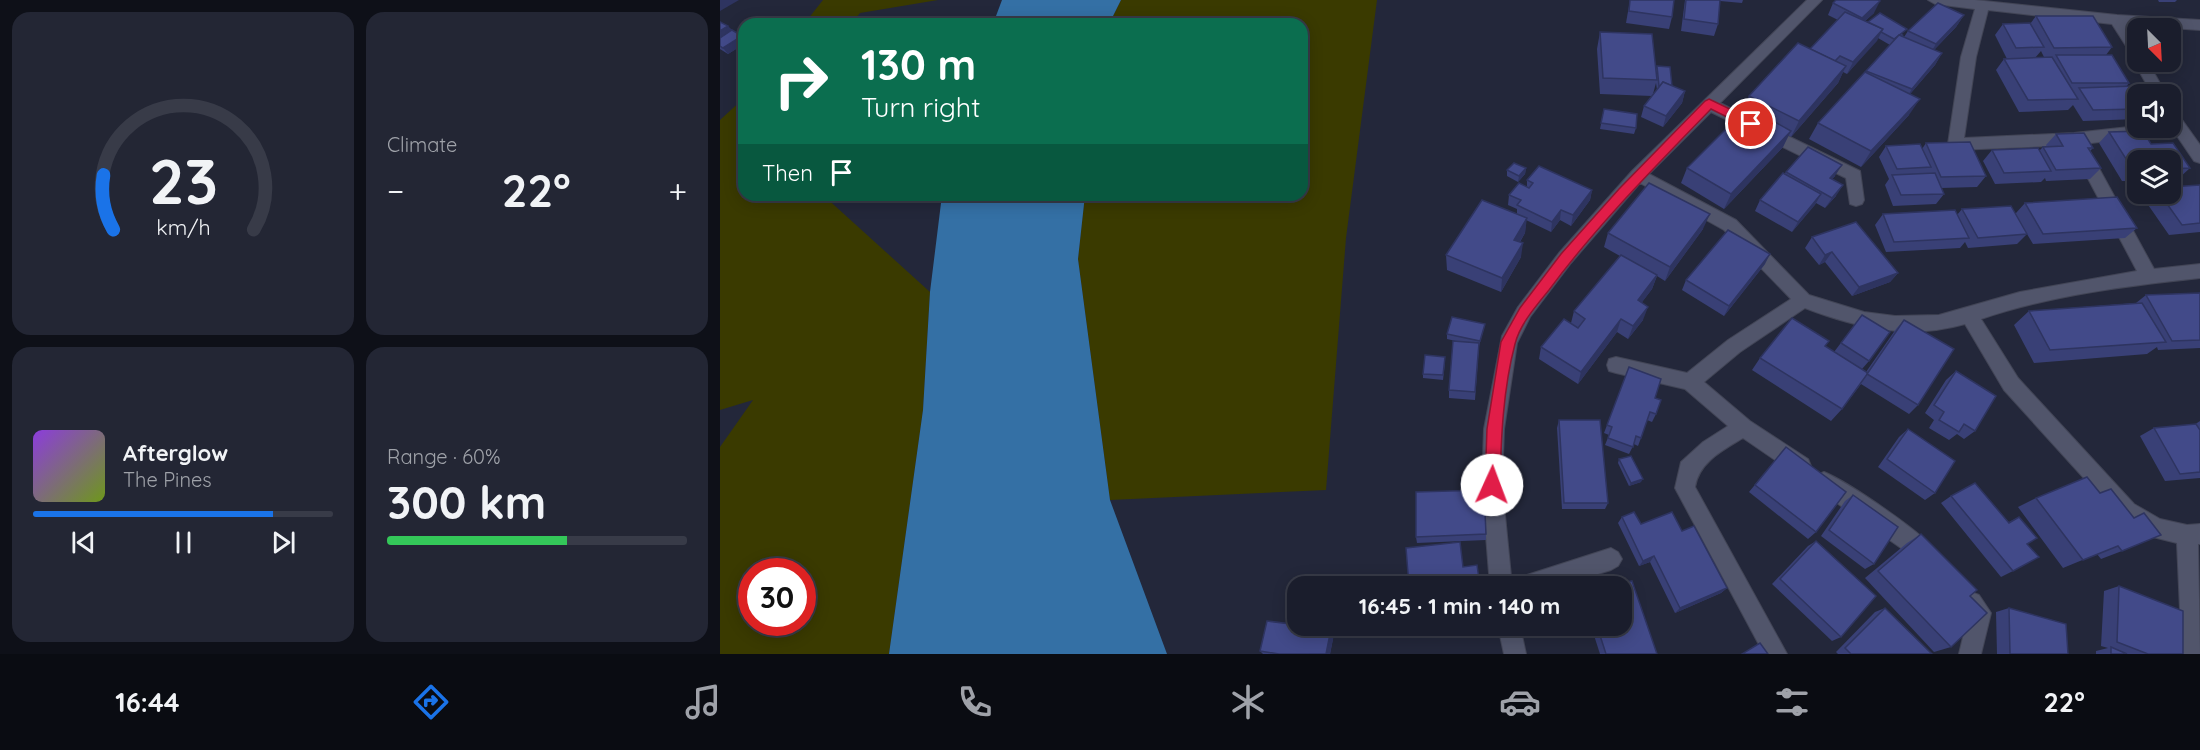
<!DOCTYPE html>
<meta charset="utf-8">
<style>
body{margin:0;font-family:Quicksand,sans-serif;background:#232634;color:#f1f3f6;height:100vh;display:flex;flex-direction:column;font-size:22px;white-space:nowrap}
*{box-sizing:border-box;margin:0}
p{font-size:20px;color:#9fa2a9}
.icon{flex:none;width:33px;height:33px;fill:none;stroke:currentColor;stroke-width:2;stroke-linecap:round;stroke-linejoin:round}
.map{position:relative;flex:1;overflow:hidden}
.details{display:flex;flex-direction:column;gap:12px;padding:12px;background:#0e1018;width:720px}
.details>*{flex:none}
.hud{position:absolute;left:18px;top:18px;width:570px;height:183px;border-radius:18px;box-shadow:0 3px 15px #0003,0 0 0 2px #383b48;background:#0b6e4f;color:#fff;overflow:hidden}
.needle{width:39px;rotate:156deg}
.tools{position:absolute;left:1407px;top:18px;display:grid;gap:12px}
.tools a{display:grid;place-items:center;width:54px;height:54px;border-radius:12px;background:#1a1d2c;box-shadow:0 3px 15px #0003,0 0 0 2px #383b48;font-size:30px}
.speed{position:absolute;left:18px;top:558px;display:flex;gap:12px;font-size:30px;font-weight:700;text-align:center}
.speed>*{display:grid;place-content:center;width:78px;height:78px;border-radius:50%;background:#1a1d2c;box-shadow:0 3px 15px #0003,0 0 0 2px #383b48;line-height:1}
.speed .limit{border:9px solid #d22;background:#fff;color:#111}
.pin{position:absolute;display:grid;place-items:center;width:51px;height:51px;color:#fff;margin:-26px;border:3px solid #fff;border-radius:50%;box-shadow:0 2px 6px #0007}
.me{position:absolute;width:66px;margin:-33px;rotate:2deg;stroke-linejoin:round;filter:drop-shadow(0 0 4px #0008)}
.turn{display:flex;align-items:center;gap:21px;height:126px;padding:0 24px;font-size:27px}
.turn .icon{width:78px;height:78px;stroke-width:2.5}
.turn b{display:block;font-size:42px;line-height:51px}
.then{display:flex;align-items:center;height:57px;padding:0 24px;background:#0003;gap:12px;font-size:22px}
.big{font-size:45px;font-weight:700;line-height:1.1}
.details .card{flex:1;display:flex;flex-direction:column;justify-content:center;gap:9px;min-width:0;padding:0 21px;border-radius:18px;background:#232634}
.details .dial{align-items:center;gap:0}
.dial svg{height:156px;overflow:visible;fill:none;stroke:#383b48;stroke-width:7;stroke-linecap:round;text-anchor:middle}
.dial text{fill:#f1f3f6;stroke:none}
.song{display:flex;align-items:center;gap:18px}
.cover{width:72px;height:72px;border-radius:9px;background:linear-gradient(135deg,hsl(270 70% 55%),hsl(80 70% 35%))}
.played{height:6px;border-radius:3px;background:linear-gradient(90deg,#1a73e8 80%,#383b48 80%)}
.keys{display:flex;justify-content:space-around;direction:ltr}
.heat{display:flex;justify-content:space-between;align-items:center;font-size:33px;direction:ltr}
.charge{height:9px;border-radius:4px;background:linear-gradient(90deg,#34c759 60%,#383b48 0)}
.details .tiles{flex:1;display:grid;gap:12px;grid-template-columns:repeat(2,1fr)}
.trip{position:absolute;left:567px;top:576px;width:345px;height:60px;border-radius:18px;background:#1a1d2c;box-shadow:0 3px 15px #0003,0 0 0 2px #383b48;font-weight:700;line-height:60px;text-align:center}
.dock{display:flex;height:96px;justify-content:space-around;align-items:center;background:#0a0c12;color:#9fa2a9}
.dock .icon{width:42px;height:42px}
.dock .selected{color:#1a73e8}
.dock b{font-size:27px;color:#f1f3f6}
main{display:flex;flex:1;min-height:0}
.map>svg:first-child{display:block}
.green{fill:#3a3a00;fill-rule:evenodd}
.water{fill:#3470a5}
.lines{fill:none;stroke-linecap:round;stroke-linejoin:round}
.minor-casing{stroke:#424556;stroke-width:2}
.minor{fill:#51556b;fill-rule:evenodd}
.wall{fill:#394076;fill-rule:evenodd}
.shaded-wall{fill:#2e3460}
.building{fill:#424a89;stroke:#2e3460;stroke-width:1.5}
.route{fill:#e11d48;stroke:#92132f;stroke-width:1.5}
</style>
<main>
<section class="details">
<div class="tiles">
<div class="card dial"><svg viewBox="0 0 100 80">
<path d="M14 69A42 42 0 1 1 86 69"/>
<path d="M14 69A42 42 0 0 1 9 41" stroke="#1a73e8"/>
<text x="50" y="56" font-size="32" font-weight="700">23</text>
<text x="50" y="72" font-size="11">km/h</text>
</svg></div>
<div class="card"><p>Climate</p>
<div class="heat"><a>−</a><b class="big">22°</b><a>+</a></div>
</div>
<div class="card">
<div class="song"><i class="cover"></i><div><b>Afterglow</b><p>The Pines</p></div></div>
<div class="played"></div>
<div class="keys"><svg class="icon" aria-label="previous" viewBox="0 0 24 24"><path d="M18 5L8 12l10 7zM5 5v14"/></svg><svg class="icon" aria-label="pause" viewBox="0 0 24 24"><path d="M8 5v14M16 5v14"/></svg><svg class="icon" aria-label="next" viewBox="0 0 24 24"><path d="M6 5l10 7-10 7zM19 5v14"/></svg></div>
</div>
<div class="card"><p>Range · 60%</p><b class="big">300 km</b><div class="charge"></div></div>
</div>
</section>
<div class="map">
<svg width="1480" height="654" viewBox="0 0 1480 654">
<rect width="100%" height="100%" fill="#23273a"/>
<!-- green -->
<g class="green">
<polygon points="103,0 218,0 140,13 131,24 84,24"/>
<polygon points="401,0 657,0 626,238 606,490 390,500 358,259 365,195 582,195 582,24 389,24"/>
<path d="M24 98V195H103L210 292 203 410 169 654H0V447L33 400 0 410V120ZM32 572H82V622H32Z"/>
</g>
<!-- water -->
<g class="water">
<polygon points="282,0 401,0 389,24 273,24"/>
<polygon points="222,195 365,195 358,259 390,500 447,654 169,654 203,410 210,292"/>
</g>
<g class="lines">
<!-- minor casing -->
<g class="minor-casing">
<g id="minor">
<path d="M1087 0H1102L1000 103 1140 171 1144 200 1142 204 1136 206 1130 204 1126 178 991 112 929 174 1016 220 1089 295 1144 312 1175 316 1219 315 1300 292 1417 271 1355 154 1357 150H1369L1434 269 1480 264V278C1406 286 1332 295 1261 319L1298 378 1414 504 1440 519 1467 525 1480 524V544H1478L1480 654H1462L1457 543 1429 536 1400 518 1284 390 1245 324C1189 340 1137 328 1085 308L1020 352 984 382 1030 421 1088 459 1091 466 1088 473 1081 475 1074 473 1023 438C1003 450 979 462 975 487L1067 654H1044L955 488 961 462 983 442 1008 426 965 389 896 373 889 371 887 365 889 359 896 357 967 373 1008 340 1071 299 1004 230 920 183 851 263 810 317 797 343 784 429 782 485 792 586H770L762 485 764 429 782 336 798 307 839 253 912 171Z"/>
<polygon points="1208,0 1255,0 1397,15 1480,20 1480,30 1407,25 1418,43 1418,62 1428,62 1446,94 1432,94 1414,62 1415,60 1392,24 1268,10 1256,57 1244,138 1354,133 1418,126 1450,128 1450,109 1455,110 1480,145 1480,163 1474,161 1455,133 1354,145 1236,150 1231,148 1228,144 1241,57 1255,9 1215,4"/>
<path d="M1104 472C1126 481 1211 537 1219 556L1215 563 1208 567 1097 489 1094 482 1097 475Z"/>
<polygon points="891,548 898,552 902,559 898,566 891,570 839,586 796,586 799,578 807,575"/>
<polygon points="1251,592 1259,595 1271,613 1261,654 1239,654 1248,616 1240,603 1243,595"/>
<polygon points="778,626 800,626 806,654 784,654"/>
</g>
</g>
<!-- minor -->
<use href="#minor" class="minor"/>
</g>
<!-- wall -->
<g class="wall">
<polygon points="910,0 954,0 952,17 949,29 906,23"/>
<polygon points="965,0 1023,0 1022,3 1000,1 998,24 994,36 961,31"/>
<polygon points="1438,0 1457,0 1455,2 1439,2"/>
<polygon points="1113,3 1154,13 1145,21 1184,35 1182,36 1184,37 1188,31 1244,15 1236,27 1214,50 1222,53 1215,65 1190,94 1189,115 1141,167 1089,139 1098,123 1146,72 1170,45 1158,38 1127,74 1123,72 1118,83 1071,137 1068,135 1063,147 1004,209 961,183 967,168 1023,112 1029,96 1090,49 1118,20 1108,15"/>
<path d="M1316 16 1392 47 1386 55 1409 83 1406 87 1418 94V119L1363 121 1353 105 1348 110 1299 112 1276 70 1284 59H1287L1275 35 1283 24H1310ZM1321 51 1324 57 1315 58Z"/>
<polygon points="0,22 24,38 24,44 8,54 0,49"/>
<path d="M880 32 936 70 937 66 952 86 965 91 962 103 943 127 921 117 924 106 932 96 880 94 877 49ZM936 83 937 90 933 94Z"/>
<polygon points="884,109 916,128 914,134 880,129"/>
<polygon points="1389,132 1431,144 1470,168 1458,179 1450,179 1450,160 1418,160 1418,181 1402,181 1379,143"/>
<polygon points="1336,134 1373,148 1370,151 1381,168 1370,179 1326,181 1325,178 1321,182 1275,184 1263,161 1272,150 1319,151 1323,147 1327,147 1326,145"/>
<polygon points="1206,143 1266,176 1257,187 1221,188 1224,194 1216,204 1173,206 1165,185 1169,179 1159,157 1166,146 1202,149"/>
<polygon points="806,168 805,174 798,182 787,176 787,170"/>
<polygon points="1066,172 1115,176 1112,179 1116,196 1105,208 1096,203 1072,232 1035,211 1040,200"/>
<polygon points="807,180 872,190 870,200 851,226 840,220 831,232 806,220 805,233 800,242 801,257 781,292 727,270 726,255 797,214 797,209 788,205 789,195 807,187"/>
<polygon points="1480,185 1480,232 1449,235 1424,199 1430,194 1450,194"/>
<polygon points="1305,203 1417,228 1405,238 1313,244 1307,234 1297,244 1248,248 1245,242 1240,248 1166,252 1155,225 1163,214 1237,215 1242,209 1296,213"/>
<polygon points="983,229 945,281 937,276 932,289 922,302 923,320 908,339 897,332 858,384 819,359 821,347 851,323 854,311 900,256 884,247 888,233"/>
<polygon points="1092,237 1178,273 1170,282 1132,296 1105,262 1099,265 1085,248"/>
<polygon points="1045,264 1004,316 962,290 966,280"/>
<polygon points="1480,293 1480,348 1438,350 1437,347 1427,354 1314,363 1294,325 1309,311 1416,303 1426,295"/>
<polygon points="1142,315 1149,361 1142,369 1146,372 1176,329 1184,320 1198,405 1189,414 1141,384 1122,409 1111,421 1032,370 1040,358 1105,346 1114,352"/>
<polygon points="765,324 764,328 759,346 755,400 729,398 729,390 740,342 727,339 727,334"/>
<polygon points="725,362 723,380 703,378 703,374"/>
<polygon points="909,367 935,398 936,414 932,422 927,420 921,438 918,446 914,444 909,454 885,445 889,435 884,433"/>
<polygon points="1236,371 1255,431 1244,439 1237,434 1229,440 1209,428 1214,420 1205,413 1226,380"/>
<polygon points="839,420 888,503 885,509 842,509 837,428"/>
<polygon points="1480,421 1480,478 1445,481 1420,436 1434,428 1474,425"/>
<polygon points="1188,429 1215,493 1205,500 1158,467 1179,437"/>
<polygon points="1066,447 1096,532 1088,539 1029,492"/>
<polygon points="899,459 921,482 909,486 898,463"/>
<polygon points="1367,477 1402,551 1381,559 1377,554 1343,568 1298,507 1316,498"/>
<polygon points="1133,495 1154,564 1145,569 1101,536 1125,501"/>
<polygon points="1231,496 1289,522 1299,517 1307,544 1293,571 1281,577 1221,503"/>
<polygon points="902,517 921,524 962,531 1007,588 1001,593 955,613 930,562 919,566 898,523"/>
<polygon points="766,534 766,540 697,543 696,537"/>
<polygon points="1201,534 1250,596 1231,647 1214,652 1145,578 1187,543"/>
<polygon points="1096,541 1121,637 1112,641 1052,584 1088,546"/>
<polygon points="1399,586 1463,654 1376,654 1376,651 1388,648 1381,646 1384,591"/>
<polygon points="1165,608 1212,654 1118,654 1116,652 1155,612"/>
<polygon points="1289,608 1348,654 1277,654 1276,612"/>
<polygon points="871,626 902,626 937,654 880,654"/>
<polygon points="611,629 614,634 610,654 543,654 540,651"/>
</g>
<!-- shaded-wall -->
<g class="shaded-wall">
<polygon points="0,0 19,0 0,11"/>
<polygon points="1160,1 1154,13 1136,29 1142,18"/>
<polygon points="1244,15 1236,27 1209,55 1216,44"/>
<polygon points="8,26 14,32 0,41 0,31"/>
<polygon points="1163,29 1157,41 1127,74 1133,62"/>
<polygon points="22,36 24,38 24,44 8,54 3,48"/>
<polygon points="1222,53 1215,65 1185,100 1192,89"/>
<polygon points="1126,66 1118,83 1071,137 1079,121"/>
<polygon points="965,91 962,103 943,127 946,116"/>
<polygon points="1200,99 1189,115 1141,167 1151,151"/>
<polygon points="1071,131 1063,147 1004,209 1011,194"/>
<polygon points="1122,165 1115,176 1104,189 1110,178"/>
<polygon points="806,168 805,174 798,182 799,176"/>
<polygon points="1123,185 1116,196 1105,208 1112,198"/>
<polygon points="872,190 870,200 851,226 853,215"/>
<polygon points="1101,194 1095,205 1072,232 1078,222"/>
<polygon points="841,210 840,220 831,232 832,222"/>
<polygon points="990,214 983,229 945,281 950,267"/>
<polygon points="807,218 805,233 792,254 794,240"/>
<polygon points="803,243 801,257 781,292 782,278"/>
<polygon points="1112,252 1105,262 1099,265 1105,255"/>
<polygon points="1050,254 1045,264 1004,316 1009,306"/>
<polygon points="1178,273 1170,282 1132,296 1139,287"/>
<polygon points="937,275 932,289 913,314 918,300"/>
<polygon points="928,307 923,320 908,339 913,326"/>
<polygon points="901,319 897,332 858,384 861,372"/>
<polygon points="923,479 921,482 909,486 911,483"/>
<polygon points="934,556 930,562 919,566 923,561"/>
<polygon points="1007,588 1001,593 955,613 960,608"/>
<polygon points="611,629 614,634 610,654 606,654"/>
</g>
<!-- building -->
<g class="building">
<polygon points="910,0 954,0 952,17 909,11"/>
<polygon points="966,0 1000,0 998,24 964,19"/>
<polygon points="1116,0 1158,0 1160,1 1142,18 1113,3"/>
<polygon points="1218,3 1244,15 1216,44 1188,31"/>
<polygon points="1125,12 1163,29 1133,62 1120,56 1115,61 1090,49"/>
<polygon points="1160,13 1187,29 1174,39 1161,32 1163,29 1148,22"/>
<polygon points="1316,16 1373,16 1392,47 1334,48"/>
<polygon points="0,22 8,26 0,31"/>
<polygon points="1310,23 1324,47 1296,48 1283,24"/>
<polygon points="12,30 22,36 3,48 0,46 0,38"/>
<polygon points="880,32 932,34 937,80 883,78"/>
<polygon points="1179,35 1222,53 1192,89 1146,71"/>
<polygon points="1078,43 1126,66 1079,121 1029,96"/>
<polygon points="1336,55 1392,55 1409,83 1352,83"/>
<polygon points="1332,57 1358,99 1308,100 1284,59"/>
<polygon points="937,66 950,67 952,86 943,82 940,86 939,86"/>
<polygon points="1145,72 1200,99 1151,151 1098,123"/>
<polygon points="943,82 965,91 946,116 924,106"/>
<polygon points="1415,86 1421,94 1418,94 1418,109 1373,110 1359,88"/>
<polygon points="1028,107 1071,131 1011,194 967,168"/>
<polygon points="884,109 917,114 916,128 881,123"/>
<polygon points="1423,131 1431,144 1453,143 1470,168 1450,169 1450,160 1418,160 1418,170 1413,170 1389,132"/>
<polygon points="1364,133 1373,148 1368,148 1381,168 1336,170 1323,147 1343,146 1336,134"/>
<polygon points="1250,142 1266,176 1221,177 1206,143"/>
<polygon points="1200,144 1211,167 1177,169 1166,146"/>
<polygon points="1088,147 1122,165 1110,178 1123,185 1112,198 1066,172"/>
<polygon points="1318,148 1331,171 1284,173 1272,150"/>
<polygon points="794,163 806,168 799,176 787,170"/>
<polygon points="819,166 872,190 853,215 841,210 832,222 797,205 801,200 789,195 799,183 809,188 813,183 807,180"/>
<polygon points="1063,173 1101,194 1078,222 1040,200"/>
<polygon points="1215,173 1224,194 1181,195 1172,175"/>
<polygon points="929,183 990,214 950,267 888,233"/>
<polygon points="1480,185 1480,223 1462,225 1440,194 1450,194 1450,187"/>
<polygon points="1397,197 1417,228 1323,234 1305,203"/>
<polygon points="762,200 807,218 794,240 803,243 782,278 726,255"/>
<polygon points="1291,206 1307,234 1258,238 1242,209"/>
<polygon points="1235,210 1249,238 1174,242 1163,214"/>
<polygon points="1136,222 1178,273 1139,287 1112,252 1105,255 1092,237"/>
<polygon points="1008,230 1050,254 1009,306 966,280"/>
<polygon points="901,255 937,275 918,300 928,307 913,326 901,319 861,372 821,347 844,319 858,328 865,319 854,311"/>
<polygon points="1480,293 1480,340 1452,341 1426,295"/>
<polygon points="1422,303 1446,342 1330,350 1309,311"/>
<polygon points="1142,315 1170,332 1149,361 1121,343"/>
<polygon points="732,317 765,324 760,341 727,334"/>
<polygon points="1072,318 1109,341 1105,346 1148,373 1122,409 1040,358"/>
<polygon points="1184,320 1234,349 1198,405 1147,374"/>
<polygon points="733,341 759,343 755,392 729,390"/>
<polygon points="705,355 725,357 723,375 703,374"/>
<polygon points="909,367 941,379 935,398 941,400 936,414 930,412 921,438 916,436 913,447 888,438 892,427 887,425"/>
<polygon points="1236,371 1276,396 1255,431 1244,424 1239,432 1219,420 1224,412 1214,405"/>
<polygon points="839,420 880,420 888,503 844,503"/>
<polygon points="1476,424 1480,430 1480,472 1460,474 1434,428"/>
<polygon points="1188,429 1235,461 1215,493 1167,459"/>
<polygon points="1066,447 1126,492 1096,532 1035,485"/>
<polygon points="911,456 923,479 911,483 899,459"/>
<polygon points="1367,477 1380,493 1391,489 1414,518 1424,513 1441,535 1402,551 1398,546 1363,560 1316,498"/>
<polygon points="1255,483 1289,523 1299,517 1317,538 1307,544 1319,557 1293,571 1231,496"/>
<polygon points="764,490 766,534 696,537 696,492"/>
<polygon points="1133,495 1178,527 1154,564 1109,530"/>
<polygon points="914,512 921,524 952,512 962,531 974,526 1007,588 960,608 934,556 923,561 902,517"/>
<polygon points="1201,534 1257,590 1250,596 1267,613 1231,647 1158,571"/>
<polygon points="1096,541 1156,596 1121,637 1060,579"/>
<polygon points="740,542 743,567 757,565 760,586 689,586 686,548"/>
<polygon points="912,581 937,654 886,654 877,626 902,626 902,586 890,586"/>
<polygon points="1399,586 1463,611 1463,654 1428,654 1397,642"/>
<polygon points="1165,608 1212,654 1131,654 1125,648"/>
<polygon points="1289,608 1346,624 1348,654 1290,654"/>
<polygon points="547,621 611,629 606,654 559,654 540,651"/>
<polygon points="1040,643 1048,654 1022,654"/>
<polygon points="1391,647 1407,654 1391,654"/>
</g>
<!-- route -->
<path class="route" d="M989 99 1035 121 1037 124 1035 127H1027L991 109C935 167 877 225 829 290 816 306 800 324 795 344 783 389 781 439 780 485L778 490 772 493 767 490 765 485 767 429 781 342 800 308 841 254 899 189 985 101Z"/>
</svg>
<div class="tools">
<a><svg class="needle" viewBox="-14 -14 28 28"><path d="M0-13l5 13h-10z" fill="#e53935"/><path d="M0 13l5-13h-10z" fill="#9fa2a9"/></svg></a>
<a><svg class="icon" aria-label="sound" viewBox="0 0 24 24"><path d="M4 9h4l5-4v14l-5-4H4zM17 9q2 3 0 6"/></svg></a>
<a><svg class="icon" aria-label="layers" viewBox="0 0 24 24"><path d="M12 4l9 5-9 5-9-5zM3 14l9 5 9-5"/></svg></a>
</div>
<div class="speed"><div class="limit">30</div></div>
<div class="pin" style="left:1031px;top:124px;background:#d93025"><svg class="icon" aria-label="arrive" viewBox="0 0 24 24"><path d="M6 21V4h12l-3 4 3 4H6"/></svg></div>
<svg class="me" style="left:772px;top:485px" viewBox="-20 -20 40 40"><circle r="19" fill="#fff"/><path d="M0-13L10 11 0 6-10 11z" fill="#e11d48"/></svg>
<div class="trip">16:45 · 1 min · 140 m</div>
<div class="hud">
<div class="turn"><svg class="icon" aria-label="right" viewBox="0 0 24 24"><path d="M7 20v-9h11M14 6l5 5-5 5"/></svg><div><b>130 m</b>Turn right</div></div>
<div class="then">Then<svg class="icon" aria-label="arrive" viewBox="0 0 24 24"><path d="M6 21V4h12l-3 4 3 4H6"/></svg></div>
</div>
</div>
</main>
<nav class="dock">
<b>16:44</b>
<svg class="icon selected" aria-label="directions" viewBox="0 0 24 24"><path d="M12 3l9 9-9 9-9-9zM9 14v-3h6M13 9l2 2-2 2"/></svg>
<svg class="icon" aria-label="music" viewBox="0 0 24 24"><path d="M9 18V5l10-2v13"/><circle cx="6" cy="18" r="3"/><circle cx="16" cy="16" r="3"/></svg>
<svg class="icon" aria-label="phone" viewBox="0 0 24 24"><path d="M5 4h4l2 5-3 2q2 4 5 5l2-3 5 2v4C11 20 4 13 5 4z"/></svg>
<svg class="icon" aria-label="climate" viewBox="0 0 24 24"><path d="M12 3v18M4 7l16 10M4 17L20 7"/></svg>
<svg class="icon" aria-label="car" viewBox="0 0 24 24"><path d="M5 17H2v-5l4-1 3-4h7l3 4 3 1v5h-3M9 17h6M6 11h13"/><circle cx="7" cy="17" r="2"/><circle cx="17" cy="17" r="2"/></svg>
<svg class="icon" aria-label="filters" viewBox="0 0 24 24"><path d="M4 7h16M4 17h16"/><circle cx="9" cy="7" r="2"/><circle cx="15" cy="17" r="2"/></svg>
<b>22°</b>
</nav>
